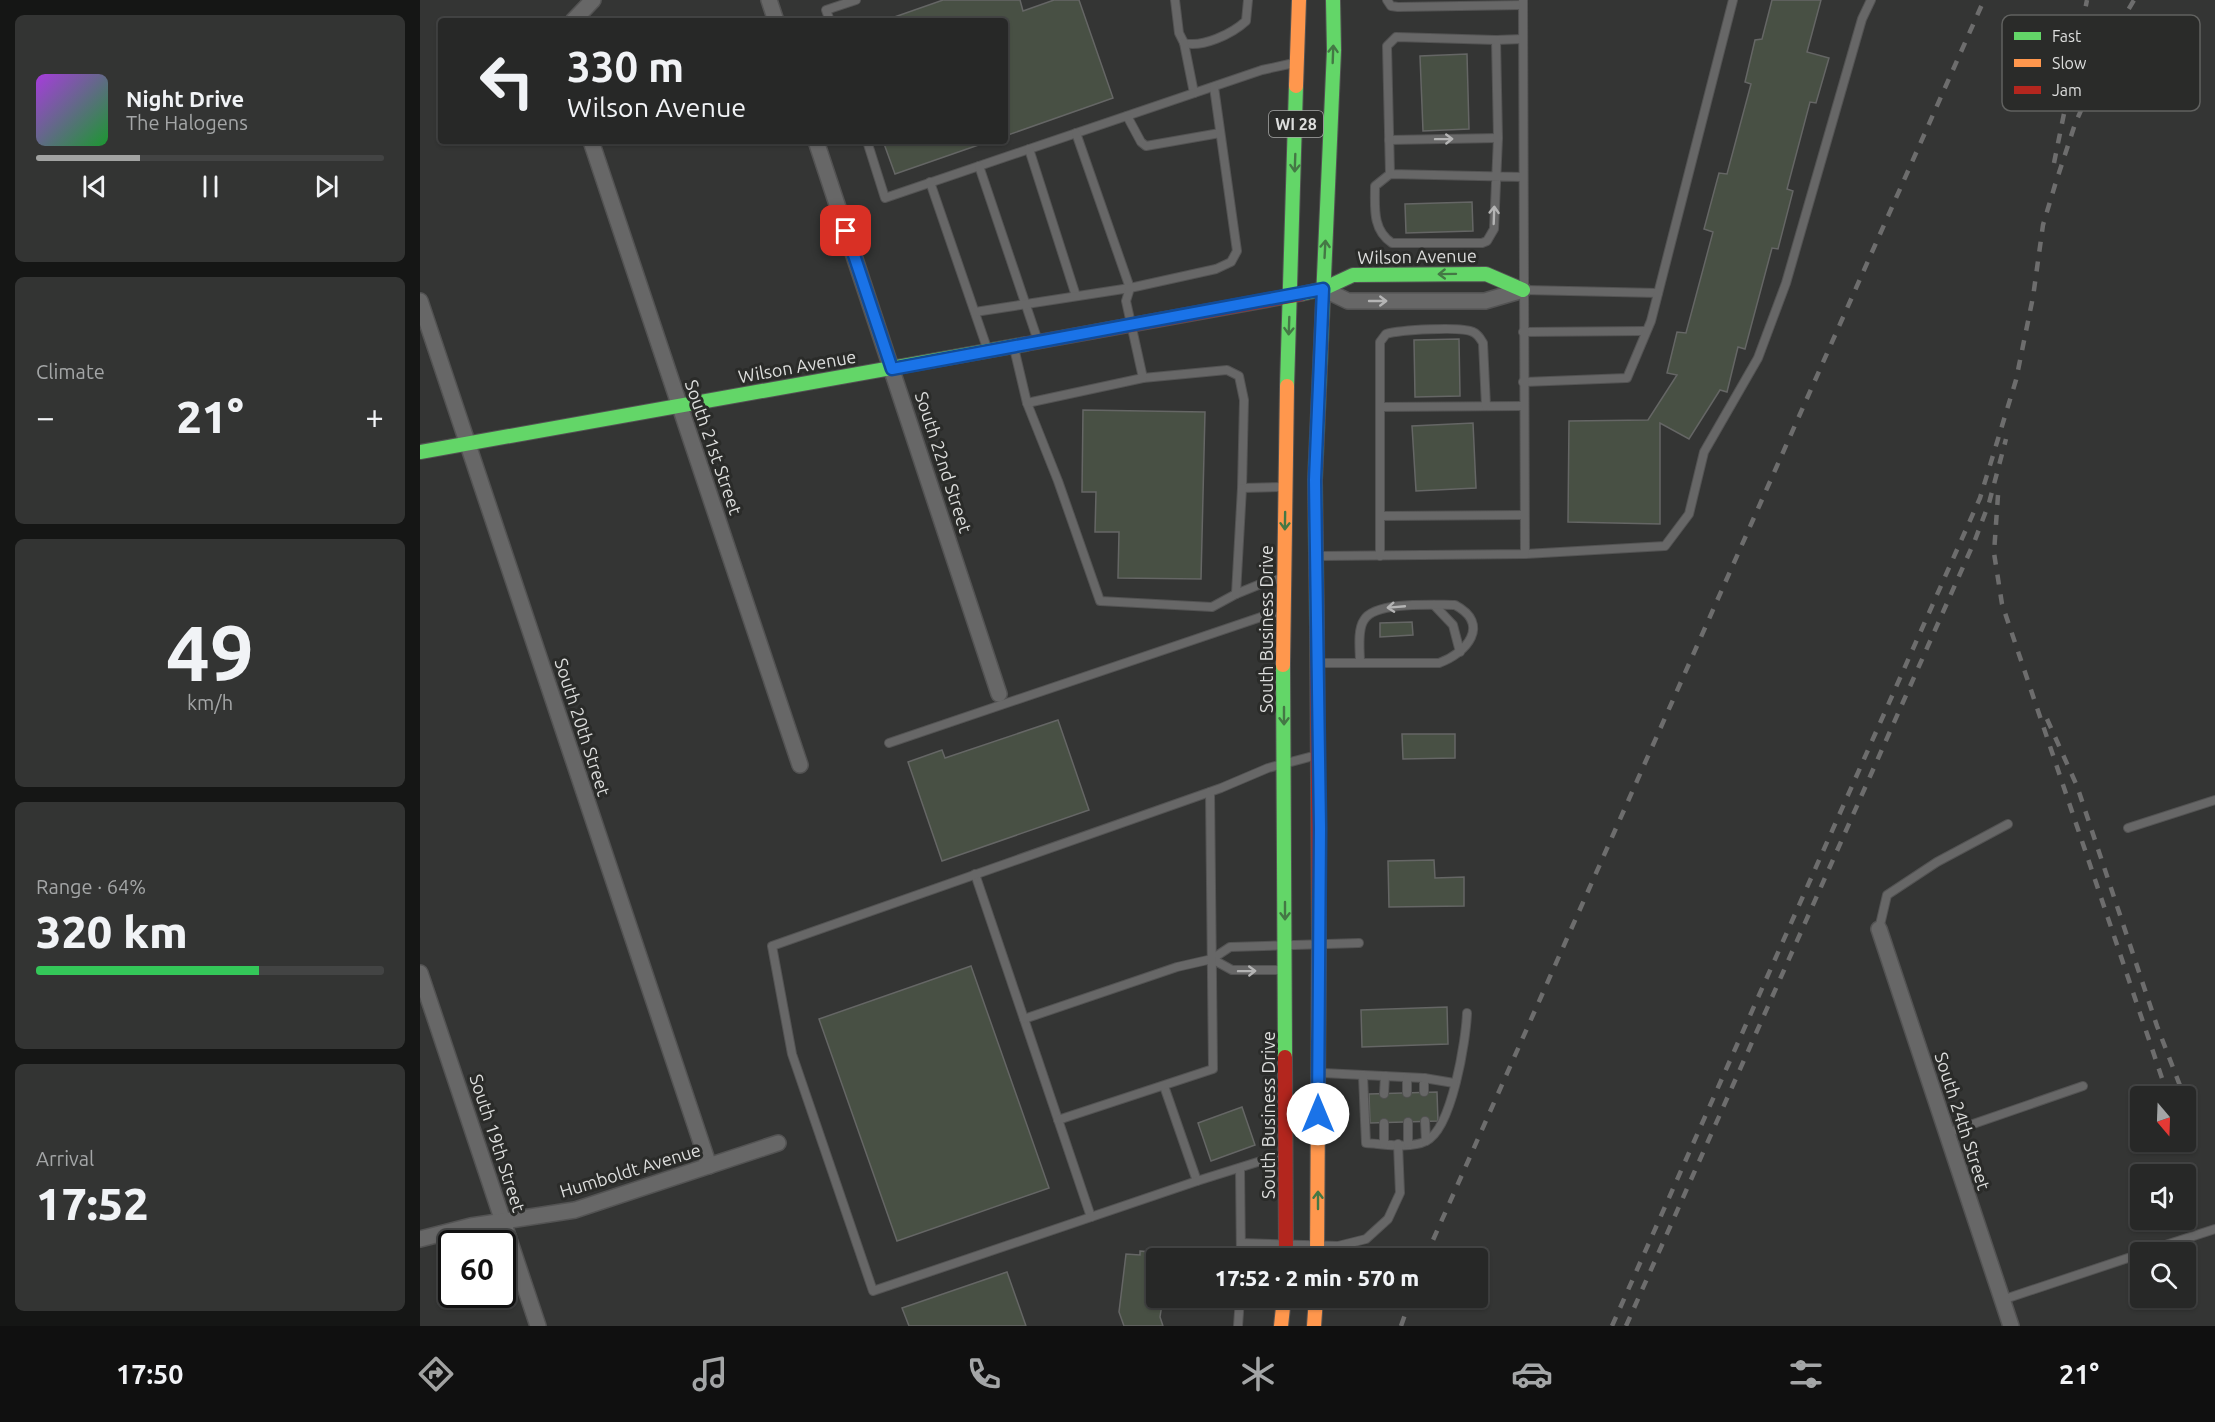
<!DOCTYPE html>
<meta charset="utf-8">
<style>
body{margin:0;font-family:Ubuntu,sans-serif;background:#333433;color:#f1f3f6;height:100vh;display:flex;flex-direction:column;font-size:22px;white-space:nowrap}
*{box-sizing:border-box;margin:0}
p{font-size:20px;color:#a4a6a7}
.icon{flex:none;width:33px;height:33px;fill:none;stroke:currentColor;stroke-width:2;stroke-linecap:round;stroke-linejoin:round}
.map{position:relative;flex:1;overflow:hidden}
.sheet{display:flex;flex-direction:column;gap:15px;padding:15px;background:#151615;width:420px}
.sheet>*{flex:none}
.banner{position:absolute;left:18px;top:18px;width:570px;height:126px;border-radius:6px;box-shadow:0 2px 4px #0004,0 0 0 2px #434444;background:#272827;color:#f1f3f6;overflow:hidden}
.needle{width:39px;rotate:161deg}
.buttons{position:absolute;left:1710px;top:1086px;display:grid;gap:12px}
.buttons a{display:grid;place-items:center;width:66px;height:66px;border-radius:6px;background:#272827;box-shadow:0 2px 4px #0004,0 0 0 2px #434444;font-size:30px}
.speed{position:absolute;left:18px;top:1230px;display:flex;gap:12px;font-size:30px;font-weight:700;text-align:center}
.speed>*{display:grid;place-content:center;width:78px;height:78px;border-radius:50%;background:#272827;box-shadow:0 2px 4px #0004,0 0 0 2px #434444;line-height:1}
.speed .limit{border:3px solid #111;border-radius:9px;background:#fff;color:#111}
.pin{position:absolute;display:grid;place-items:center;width:51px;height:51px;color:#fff;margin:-26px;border-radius:12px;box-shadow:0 3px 9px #0006}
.me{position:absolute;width:66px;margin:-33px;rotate:0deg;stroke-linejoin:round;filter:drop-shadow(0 0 4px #0008)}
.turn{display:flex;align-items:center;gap:21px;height:126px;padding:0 30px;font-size:27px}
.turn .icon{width:78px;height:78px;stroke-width:2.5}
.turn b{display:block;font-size:42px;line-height:51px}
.big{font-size:45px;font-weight:800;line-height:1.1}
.sheet .card{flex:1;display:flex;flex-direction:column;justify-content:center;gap:9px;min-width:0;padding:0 21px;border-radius:9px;background:#333433}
.sheet .dial{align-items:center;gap:0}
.dial b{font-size:78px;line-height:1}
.song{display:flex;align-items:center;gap:18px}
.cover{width:72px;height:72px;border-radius:9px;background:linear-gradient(135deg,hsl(280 70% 55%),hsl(130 70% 35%))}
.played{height:6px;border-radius:3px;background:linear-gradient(90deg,#a2a3a2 30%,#434444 30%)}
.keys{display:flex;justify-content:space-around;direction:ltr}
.heat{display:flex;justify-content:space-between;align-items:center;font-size:33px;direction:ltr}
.charge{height:9px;border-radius:4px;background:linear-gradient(90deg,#34c759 64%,#434444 0)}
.trip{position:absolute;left:726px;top:1248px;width:342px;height:60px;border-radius:6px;background:#272827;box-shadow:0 2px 4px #0004,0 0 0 2px #434444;font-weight:800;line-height:60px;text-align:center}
.tab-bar{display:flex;height:96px;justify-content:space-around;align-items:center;background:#101010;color:#a4a6a7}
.tab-bar .icon{width:42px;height:42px}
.tab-bar .on{color:#a2a3a2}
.tab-bar b{font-size:27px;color:#f1f3f6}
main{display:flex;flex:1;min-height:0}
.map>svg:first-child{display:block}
.building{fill:#485044;stroke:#656665;stroke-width:1.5}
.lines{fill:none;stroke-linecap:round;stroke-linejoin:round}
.lane-casing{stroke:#535353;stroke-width:10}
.street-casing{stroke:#535353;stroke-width:18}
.fast-casing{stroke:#535353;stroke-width:16}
.slow-casing{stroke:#535353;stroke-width:16}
.jam-casing{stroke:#535353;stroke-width:16}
.lane{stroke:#676767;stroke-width:8}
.street{stroke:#676767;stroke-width:15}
.fast{stroke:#63d668;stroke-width:14}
.slow{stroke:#ff974d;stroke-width:14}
.jam{stroke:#b3261e;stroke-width:14}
.rail{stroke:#6d6d6d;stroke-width:4.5;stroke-dasharray:10 10;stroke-linecap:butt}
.oneway{stroke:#447845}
.oneway2{stroke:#b4b4b4}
.route-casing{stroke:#114b97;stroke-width:15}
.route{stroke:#1a73e8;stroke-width:10}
.labels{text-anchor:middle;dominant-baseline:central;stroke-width:6;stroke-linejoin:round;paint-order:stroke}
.shield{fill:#2a2b29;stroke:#a7a8a7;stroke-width:1.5}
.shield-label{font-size:16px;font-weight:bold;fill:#dddedd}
.street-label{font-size:18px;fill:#dddedd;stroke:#2a2b29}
.key{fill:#2a2b29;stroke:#60615f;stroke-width:1.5}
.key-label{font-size:16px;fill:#dddedd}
</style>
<main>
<section class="sheet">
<div class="card">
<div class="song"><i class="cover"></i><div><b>Night Drive</b><p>The Halogens</p></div></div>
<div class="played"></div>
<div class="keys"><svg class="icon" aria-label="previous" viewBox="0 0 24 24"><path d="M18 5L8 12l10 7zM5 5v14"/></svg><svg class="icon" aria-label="pause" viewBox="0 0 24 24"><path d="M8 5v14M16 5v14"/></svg><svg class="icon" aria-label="next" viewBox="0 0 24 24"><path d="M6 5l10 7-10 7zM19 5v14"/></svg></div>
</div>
<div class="card"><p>Climate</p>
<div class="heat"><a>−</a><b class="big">21°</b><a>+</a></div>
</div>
<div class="card dial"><b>49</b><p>km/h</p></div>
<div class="card"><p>Range · 64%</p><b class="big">320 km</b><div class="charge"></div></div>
<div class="card"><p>Arrival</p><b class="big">17:52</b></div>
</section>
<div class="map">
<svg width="1795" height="1326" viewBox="0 0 1795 1326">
<rect width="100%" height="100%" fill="#343534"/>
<!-- building -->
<g class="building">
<polygon points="523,0 600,0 603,11 634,0 659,0 693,98 585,136 585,21 463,21"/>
<polygon points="1352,0 1401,0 1387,52 1409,58 1396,103 1390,102 1367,189 1373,191 1358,249 1352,248 1325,349 1318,347 1307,392 1300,390 1269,439 1240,423 1240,524 1148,522 1149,421 1228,420 1257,375 1247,373 1257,332 1266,333 1293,232 1284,229 1299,173 1307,174 1331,84 1325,82 1335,40 1342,39"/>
<polygon points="1047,54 1049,129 1003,131 1000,56"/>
<polygon points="463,141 570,141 475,174"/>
<polygon points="1052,202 1053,231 986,233 985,204"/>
<polygon points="1039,339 1040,396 995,397 994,340"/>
<polygon points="663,410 785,412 781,579 698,578 699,532 675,532 676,492 662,492"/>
<polygon points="1053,423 1056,488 996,491 992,426"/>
<polygon points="992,622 993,635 960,637 960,623"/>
<polygon points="638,720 669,810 522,861 488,762 522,750 525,758"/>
<polygon points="982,734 1035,734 1035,758 983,759"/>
<polygon points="1014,860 1015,878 1044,877 1044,906 969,907 968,861"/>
<polygon points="551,966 629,1188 477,1241 399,1019"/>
<polygon points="1027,1007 1028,1044 942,1047 941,1010"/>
<polygon points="1017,1092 1018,1121 950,1123 949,1094"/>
<polygon points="822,1107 835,1145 791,1161 778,1123"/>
<polygon points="720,1251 731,1252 730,1256 747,1258 736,1258 736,1298 743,1298 740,1317 743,1326 704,1326 699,1312 706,1254 720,1255"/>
<polygon points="587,1272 606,1326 489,1326 482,1308"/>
</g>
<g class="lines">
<!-- lane casing -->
<g class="lane-casing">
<g id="lane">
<path d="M755 0 759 33 764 43C782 48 812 34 826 21L828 0"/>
<polyline points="967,0 971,6 978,7 1103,5"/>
<polyline points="410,21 406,10 436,0"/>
<polyline points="1076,40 1103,39"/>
<polyline points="764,43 774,93"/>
<polyline points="707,116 721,142 726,146 800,133"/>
<polyline points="969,140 1078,138"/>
<polyline points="447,141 465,198 842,70 874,63"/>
<polyline points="609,149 656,296"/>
<polyline points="559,166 618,341"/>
<path d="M970 174 967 46 976 37 1076 40 1078 138 1074 229 1067 241 1062 243H972C952 230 955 207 955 186L970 174 1103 177"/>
<polyline points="510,182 567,348"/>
<polyline points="1105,290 1238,293"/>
<polyline points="555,312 710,288 656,133"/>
<polyline points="1103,332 1226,331"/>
<polyline points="594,348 607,403 638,481 680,601 792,607 816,594 848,581 860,579"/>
<polyline points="723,378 807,370 819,376 824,400 822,488 862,487"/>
<polyline points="1103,382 1207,378 1231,321 1313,0"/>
<polyline points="607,403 723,378 706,301 710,288 796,269 811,262 817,251 794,87"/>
<polyline points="960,407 1103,406"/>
<polyline points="960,516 1104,515"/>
<polyline points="1105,554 1245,546 1269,514 1284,452 1338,358 1366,283 1442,19 1451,0"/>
<polyline points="900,556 1105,554 1103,0"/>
<path d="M960 556V342L966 334C979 330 1042 326 1053 332 1058 334 1060 338 1063 343L1066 406"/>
<polyline points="816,594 822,488"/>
<polyline points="1014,605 1033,625 1040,652"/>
<path d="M900 663H1019C1047 653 1071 624 1035 605 1014 605 955 601 944 620 937 630 940 651 940 662"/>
<polyline points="469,743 841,617 860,616"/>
<polyline points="1708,828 1795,800"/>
<polyline points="555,874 671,1217"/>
<polyline points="1459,929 1467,895 1517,862 1588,824"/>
<polyline points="792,959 812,970 862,970"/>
<polyline points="604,1019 757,967 792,959 810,947 939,943"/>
<polyline points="903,1073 1004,1078 1004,1092"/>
<path d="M943 1076 946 1143C963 1144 990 1149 1006 1141 1032 1129 1046 1040 1047 1013"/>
<polyline points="1004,1078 1034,1083"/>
<polyline points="744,1086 777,1181"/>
<polyline points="987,1093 987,1078"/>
<polyline points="964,1094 965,1076"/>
<polyline points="638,1120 793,1069 790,792"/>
<polyline points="1005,1121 1006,1141"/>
<polyline points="988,1122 988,1144"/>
<polyline points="1527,1133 1663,1086"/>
<polyline points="964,1144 964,1123"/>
<polyline points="863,1157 844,1160 777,1181 453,1291 372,1054 352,946 801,788 848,768 897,755"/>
<polyline points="820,1168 821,1258"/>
<polyline points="821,1243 918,1246 946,1239 968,1219 980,1193 978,1144"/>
<polyline points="1724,1252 1795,1229"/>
<polyline points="1582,1300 1720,1254"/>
<polyline points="818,1326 820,1298"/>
</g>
</g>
<!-- street casing -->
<g class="street-casing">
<g id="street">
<polyline points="349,0 356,21"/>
<polyline points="153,21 173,0"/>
<polyline points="171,141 380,765"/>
<polyline points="396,141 579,694"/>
<polyline points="903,289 928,301 1065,301 1103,290"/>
<polyline points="0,301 289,1166"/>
<polyline points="1459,929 1591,1326"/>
<polyline points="0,973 118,1326"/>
<polyline points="0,1239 51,1226 155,1210 358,1143"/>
</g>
</g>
<!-- fast casing -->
<g class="fast-casing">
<g id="fast">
<polyline points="881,294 903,289 933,275 1066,274 1103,290"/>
<polyline points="867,386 876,86"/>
<polyline points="0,452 606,344"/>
<polyline points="897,628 895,480 914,50 913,0"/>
<polyline points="863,665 865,1057"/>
</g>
</g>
<!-- slow casing -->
<g class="slow-casing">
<g id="slow">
<polyline points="876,86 879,0"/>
<polyline points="863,665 867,386"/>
<polyline points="897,1258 899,938"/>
<polyline points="861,1326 864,1298"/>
<polyline points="894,1326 896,1298"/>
</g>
</g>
<!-- jam casing -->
<g class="jam-casing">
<g id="jam">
<polyline points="606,344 881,294"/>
<polyline points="897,628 899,938"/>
<polyline points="865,1057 866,1258"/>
</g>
</g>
<!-- lane -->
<use href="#lane" class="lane"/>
<!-- street -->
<use href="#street" class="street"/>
<!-- fast -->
<use href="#fast" class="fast"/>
<!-- slow -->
<use href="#slow" class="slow"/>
<!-- jam -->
<use href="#jam" class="jam"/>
<!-- rail -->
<g class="rail">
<polyline points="1634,163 1667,0"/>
<polyline points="1578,495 1574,553 1582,604 1748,1096"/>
<polyline points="1627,719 1657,786 1737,1026 1764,1096"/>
<polyline points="1005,1258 1564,0"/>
<polyline points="981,1326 991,1298"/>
<polyline points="1192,1326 1560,498 1596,380 1613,297 1623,225 1635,185 1655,124 1697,29 1714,0"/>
<polyline points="1206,1326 1555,540 1569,503 1586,439"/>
</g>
</g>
<!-- one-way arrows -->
<defs><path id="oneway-shaft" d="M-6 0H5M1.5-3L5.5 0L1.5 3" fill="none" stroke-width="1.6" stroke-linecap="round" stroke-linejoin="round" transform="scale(1.5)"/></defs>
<g class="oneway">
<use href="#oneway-shaft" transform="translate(913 54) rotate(-88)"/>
<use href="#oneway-shaft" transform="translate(875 163) rotate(92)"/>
<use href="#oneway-shaft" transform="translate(905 249) rotate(-87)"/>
<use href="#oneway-shaft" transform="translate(1027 274) rotate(179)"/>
<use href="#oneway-shaft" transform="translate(869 326) rotate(92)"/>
<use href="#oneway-shaft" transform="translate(865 521) rotate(91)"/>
<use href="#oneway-shaft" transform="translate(864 716) rotate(90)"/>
<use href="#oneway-shaft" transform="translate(865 911) rotate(90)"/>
<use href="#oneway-shaft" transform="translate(898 1200) rotate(-90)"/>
</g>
<g class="oneway2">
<use href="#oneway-shaft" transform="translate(1024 139) rotate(-1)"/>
<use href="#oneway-shaft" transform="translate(1074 215) rotate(-88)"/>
<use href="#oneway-shaft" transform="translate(958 301)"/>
<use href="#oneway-shaft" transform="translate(976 607) rotate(175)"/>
<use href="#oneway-shaft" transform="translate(827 971) rotate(-1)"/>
</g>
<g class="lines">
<!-- route casing -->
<g class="route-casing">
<polyline id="route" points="426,231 472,369 903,289 895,480 900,828 898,1114"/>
</g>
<!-- route -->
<use href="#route" class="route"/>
</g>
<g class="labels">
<!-- shield labels -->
<rect class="shield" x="849" y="111" width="54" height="26" rx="4.5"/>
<g class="shield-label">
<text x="876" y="124">WI 28</text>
</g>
<!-- street labels -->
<g class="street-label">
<text transform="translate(997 256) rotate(-1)">Wilson Avenue</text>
<text transform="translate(377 366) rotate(-10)">Wilson Avenue</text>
<text transform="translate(294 447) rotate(71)">South 21st Street</text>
<text transform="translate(524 462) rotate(72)">South 22nd Street</text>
<text transform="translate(846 629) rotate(-90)">South Business Drive</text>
<text transform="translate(163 727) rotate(72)">South 20th Street</text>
<text transform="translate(848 1115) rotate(-90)">South Business Drive</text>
<text transform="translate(1543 1121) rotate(72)">South 24th Street</text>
<text transform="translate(78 1143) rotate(72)">South 19th Street</text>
<text transform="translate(210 1170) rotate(-17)">Humboldt Avenue</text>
</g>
</g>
<!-- legend -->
<rect x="1582" y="15" width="198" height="96" rx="9" class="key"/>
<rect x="1594" y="32" width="27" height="8" fill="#63d668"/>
<rect x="1594" y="59" width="27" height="8" fill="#ff974d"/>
<rect x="1594" y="86" width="27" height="8" fill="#b3261e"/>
<g class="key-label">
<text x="1632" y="42">Fast</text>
<text x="1632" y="69">Slow</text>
<text x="1632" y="96">Jam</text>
</g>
</svg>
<div class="buttons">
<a><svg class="needle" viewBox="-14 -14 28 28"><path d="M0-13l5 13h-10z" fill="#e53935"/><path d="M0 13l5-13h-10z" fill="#a4a6a7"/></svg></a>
<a><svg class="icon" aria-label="sound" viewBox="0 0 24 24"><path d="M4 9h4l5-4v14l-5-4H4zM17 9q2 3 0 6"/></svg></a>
<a><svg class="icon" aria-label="search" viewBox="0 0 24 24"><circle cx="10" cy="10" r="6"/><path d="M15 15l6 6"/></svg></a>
</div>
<div class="speed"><div class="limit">60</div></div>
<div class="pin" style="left:426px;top:231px;background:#d93025"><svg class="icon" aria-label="arrive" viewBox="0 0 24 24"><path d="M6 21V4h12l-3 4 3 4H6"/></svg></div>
<svg class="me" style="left:898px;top:1114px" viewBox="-20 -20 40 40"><circle r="19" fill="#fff"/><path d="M0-13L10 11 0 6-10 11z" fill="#1a73e8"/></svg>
<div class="trip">17:52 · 2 min · 570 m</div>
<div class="banner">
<div class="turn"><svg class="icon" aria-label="left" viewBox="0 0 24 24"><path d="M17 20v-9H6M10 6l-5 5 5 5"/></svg><div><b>330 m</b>Wilson Avenue</div></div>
</div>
</div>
</main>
<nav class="tab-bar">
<b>17:50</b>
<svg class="icon on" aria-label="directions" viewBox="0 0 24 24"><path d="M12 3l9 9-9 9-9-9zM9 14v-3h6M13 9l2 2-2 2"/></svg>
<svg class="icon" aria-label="music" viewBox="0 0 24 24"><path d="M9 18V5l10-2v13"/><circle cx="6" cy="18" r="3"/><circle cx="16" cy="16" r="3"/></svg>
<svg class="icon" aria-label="phone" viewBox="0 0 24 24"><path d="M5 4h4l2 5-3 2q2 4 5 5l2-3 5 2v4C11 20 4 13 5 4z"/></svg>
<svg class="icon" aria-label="climate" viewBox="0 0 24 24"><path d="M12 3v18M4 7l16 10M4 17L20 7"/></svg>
<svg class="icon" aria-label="car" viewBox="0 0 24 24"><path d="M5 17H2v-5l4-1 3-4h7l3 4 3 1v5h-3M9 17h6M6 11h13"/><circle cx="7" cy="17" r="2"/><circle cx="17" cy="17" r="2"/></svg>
<svg class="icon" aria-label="filters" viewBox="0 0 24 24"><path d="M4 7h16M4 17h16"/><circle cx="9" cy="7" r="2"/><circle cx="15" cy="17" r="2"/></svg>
<b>21°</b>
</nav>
